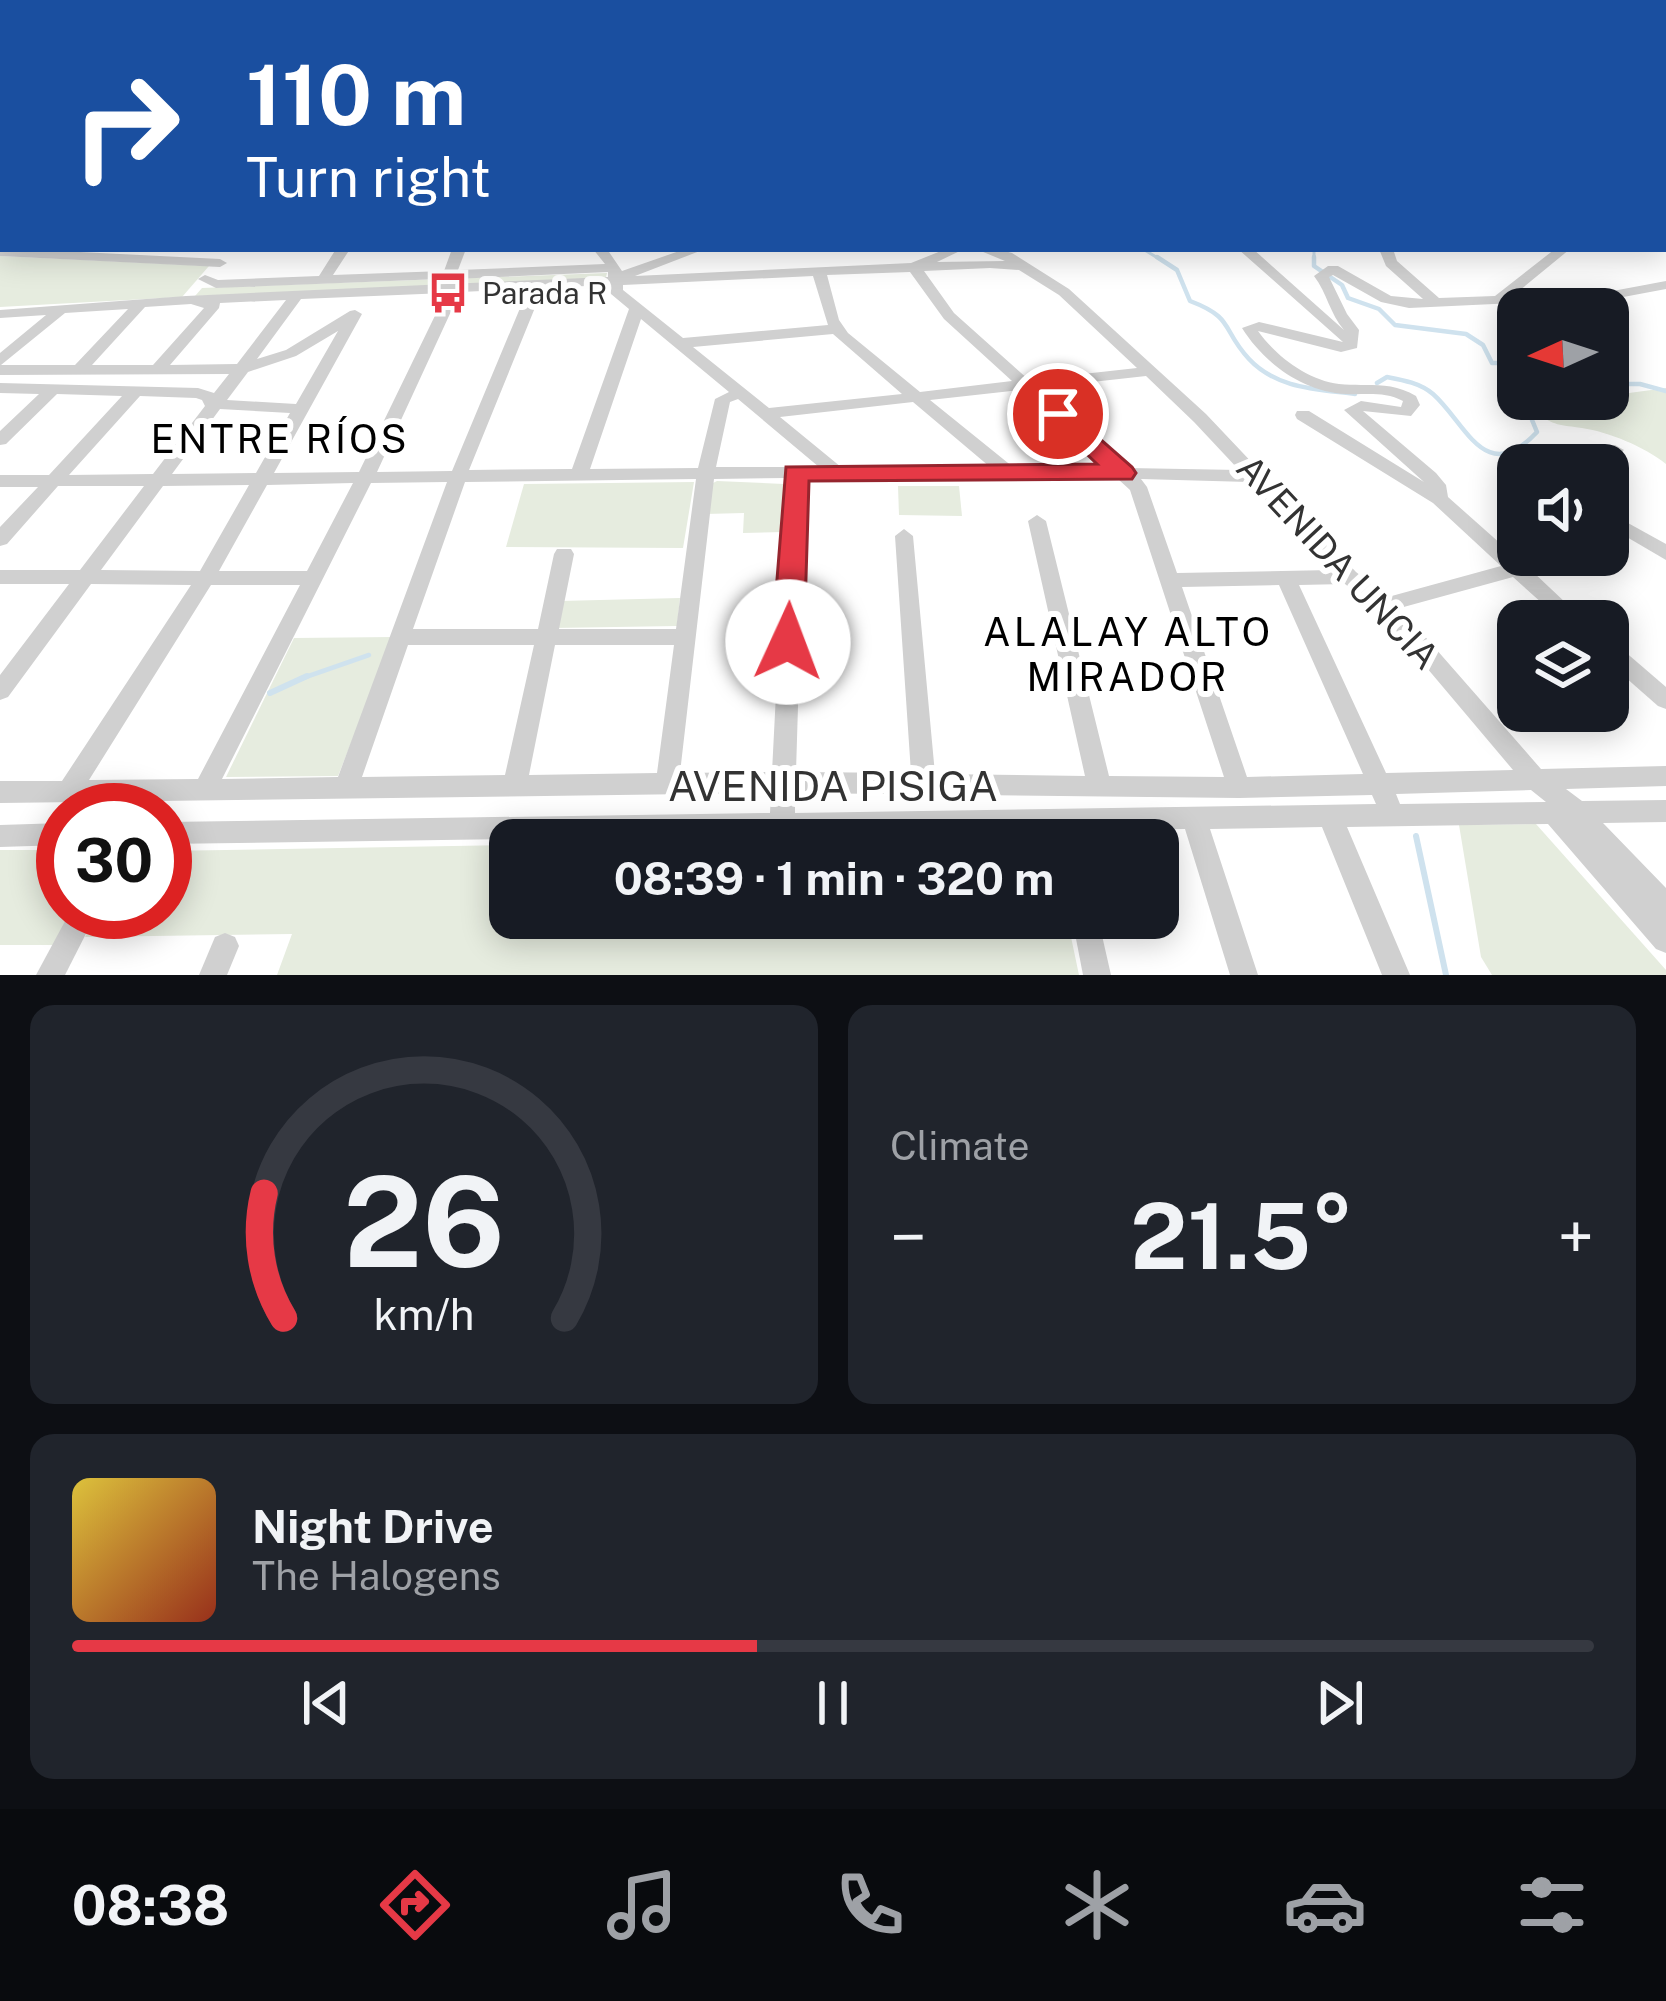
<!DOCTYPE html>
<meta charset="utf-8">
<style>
body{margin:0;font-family:"Public Sans",sans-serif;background:#20242c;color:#f1f3f6;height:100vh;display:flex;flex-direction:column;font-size:45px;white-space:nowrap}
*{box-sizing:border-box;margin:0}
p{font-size:39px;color:#9ea1a6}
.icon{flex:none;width:66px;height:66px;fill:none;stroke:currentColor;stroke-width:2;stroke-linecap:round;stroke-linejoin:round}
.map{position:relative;height:975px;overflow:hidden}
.side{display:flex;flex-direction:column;gap:30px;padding:30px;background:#0d0f14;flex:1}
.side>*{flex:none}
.banner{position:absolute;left:0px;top:0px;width:1668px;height:252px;box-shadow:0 6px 30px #0003;background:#1a4fa0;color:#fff;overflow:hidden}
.needle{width:78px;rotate:267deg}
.controls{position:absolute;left:1497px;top:288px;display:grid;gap:24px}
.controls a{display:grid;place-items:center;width:132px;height:132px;border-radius:24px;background:#171b24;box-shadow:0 6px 30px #0003;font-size:60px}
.speed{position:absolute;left:36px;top:783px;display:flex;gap:24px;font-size:60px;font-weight:700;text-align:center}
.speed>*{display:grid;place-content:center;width:156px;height:156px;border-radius:50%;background:#171b24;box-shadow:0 6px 30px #0003;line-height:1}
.speed .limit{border:18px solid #d22;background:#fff;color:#111}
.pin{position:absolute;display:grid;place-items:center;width:102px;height:102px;color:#fff;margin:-51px;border:6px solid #fff;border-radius:50%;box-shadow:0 3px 12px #0007}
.me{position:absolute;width:132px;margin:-66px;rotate:2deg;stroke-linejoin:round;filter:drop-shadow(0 0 9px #0008)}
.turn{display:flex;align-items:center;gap:42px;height:252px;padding:0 48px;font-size:54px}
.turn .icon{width:156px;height:156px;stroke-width:2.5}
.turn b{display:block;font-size:84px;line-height:102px}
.big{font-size:90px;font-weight:700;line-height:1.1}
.side .widget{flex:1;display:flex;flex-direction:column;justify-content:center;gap:18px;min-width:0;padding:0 42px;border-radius:24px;background:#20242c}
.side .dial{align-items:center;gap:0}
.dial svg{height:312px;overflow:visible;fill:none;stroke:#363941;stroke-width:7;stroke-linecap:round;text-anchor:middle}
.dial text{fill:#f1f3f6;stroke:none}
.song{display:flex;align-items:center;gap:36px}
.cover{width:144px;height:144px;border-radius:18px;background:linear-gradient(135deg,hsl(50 70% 55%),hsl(10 70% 35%))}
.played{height:12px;border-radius:6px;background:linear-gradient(90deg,#e63946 45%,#363941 45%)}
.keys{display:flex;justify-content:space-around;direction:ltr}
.heat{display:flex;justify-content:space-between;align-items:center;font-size:66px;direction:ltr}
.side .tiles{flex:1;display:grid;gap:30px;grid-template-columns:1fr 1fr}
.widget:last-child{grid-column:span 2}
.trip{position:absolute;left:489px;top:819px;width:690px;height:120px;border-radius:24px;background:#171b24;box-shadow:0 6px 30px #0003;font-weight:700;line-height:120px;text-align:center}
.menu{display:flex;height:192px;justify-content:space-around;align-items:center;background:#090b0e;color:#9ea1a6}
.menu .icon{width:84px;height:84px}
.menu .selected{color:#e63946}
.menu b{font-size:54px;color:#f1f3f6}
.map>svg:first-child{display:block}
.green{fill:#e6ecdf}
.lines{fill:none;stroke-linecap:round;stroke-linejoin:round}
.stream-far2{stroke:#cfe2ee;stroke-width:3}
.stream-far1{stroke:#cfe2ee;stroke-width:4.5}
.stream{stroke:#cfe2ee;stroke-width:6}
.minor{fill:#d0d0d0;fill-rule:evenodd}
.route{fill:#e63946;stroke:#96252e;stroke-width:3}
.labels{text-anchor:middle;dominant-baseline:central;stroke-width:12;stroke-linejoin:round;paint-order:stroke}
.far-poi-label{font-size:30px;fill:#333;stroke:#fff;text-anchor:start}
.street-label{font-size:36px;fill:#333;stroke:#fff}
.neighbourhood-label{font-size:39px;letter-spacing:3px;fill:#000;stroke:#fff}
.near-street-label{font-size:42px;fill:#333;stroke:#fff}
</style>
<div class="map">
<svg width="1666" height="975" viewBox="0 0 1666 975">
<rect width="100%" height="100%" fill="#fff"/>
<!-- green -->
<g class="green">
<polygon points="0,256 209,266 182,297 0,307"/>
<polygon points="607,273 605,281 195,296 202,288"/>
<path d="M1666 388V464C1645 447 1609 432 1582 428 1561 425 1553 426 1536 412L1548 404Z"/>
<polygon points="717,481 784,484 784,532 743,533 744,513 705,514 713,483"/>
<polygon points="694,482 683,548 506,547 524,484"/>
<polygon points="898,486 959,486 962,516 899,515"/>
<polygon points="680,598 677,626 553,628 560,601"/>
<polygon points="393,637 338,776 226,777 294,638"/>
<polygon points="1536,824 1666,970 1666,975 1492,975 1481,957 1459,825"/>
<polygon points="510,845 510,918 1067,918 1079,975 277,975 292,934 85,937 97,912 165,912 165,851"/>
<polygon points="0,850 63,850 63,912 73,912 55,945 0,945"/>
</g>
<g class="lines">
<!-- stream-far2 -->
<g class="stream-far2">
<polyline points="316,0 330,3"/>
<polyline points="764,0 776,3"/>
<polyline points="1143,249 1161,260"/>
<polyline points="1314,249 1314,260"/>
</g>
<!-- stream-far1 -->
<g class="stream-far1">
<path d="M1157 257 1177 270 1190 301C1235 318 1221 329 1249 359 1277 389 1317 389 1355 394"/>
<polyline points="1314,257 1314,266 1342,285 1348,298 1379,309 1395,325 1466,334 1483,345 1492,363 1518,363"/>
<path d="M1377 383 1387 377C1403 380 1420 383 1433 394 1466 423 1485 488 1537 432L1525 403 1540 399"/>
<polyline points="1608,384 1640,384 1666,391"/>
<polyline points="1551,399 1585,399"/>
<polyline points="300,679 369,655"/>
</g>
<!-- stream -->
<g class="stream">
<polyline points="270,693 307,676"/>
<polyline points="1416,836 1446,975"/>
</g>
<!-- minor -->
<g class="minor">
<polygon points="0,0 12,3 0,6"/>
<polygon points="286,0 301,3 282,3"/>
<polygon points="627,0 635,0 637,3 629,3"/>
<polygon points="669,0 677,0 676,3 668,3"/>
<polygon points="710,0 719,0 717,3 708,3"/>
<polygon points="816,0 825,0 823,3 814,3"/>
<polygon points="880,0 889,0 887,3 878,3"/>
<rect x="1665" y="15" width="1" height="6"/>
<rect x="0" y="22" width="3" height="6"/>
<rect x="1665" y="48" width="1" height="6"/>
<polygon points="3,50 3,56 0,57 0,51"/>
<rect x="1665" y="64" width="1" height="6"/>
<polygon points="3,86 3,92 0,93 0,87"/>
<rect x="0" y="106" width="3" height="6"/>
<rect x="1665" y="117" width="1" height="6"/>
<polygon points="3,121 3,129 0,129 0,122"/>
<rect x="0" y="145" width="3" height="7"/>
<rect x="0" y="158" width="3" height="8"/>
<polygon points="1666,173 1666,181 1665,182 1665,174"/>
<polygon points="3,198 3,207 0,208 0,199"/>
<rect x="1665" y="217" width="1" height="8"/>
<polygon points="1665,242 1666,242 1666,251 1661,249 1665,249"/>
<polygon points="0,248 220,259 227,263 220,267 0,256"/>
<path d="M336 249H350L333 275 444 271 452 249H466L458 270 605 264 593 249H607L622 271 685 249H705L635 276 911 263 946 249H964L937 262 1005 261 976 249H997L1012 253 1069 289 1206 414 1259 470 1265 472 1267 478 1356 572 1388 597 1501 566 1433 503 1297 419 1295 415 1297 411H1309L1424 482 1344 410 1361 401 1401 407 1403 401C1384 391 1366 395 1346 394 1303 392 1264 363 1242 328L1259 322 1343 342 1238 249H1253L1344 330C1330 314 1327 293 1314 276L1328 266H1338L1391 296 1423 299 1386 266 1379 249H1393L1397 261 1439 298 1495 296 1555 249H1570L1514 295 1618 290 1666 281V289L1618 298 1409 308 1381 302 1333 275 1329 277 1347 314 1359 330 1357 348 1341 352 1258 331C1276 356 1307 380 1339 384 1367 387 1390 380 1416 396L1420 405 1411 416 1363 411 1436 473 1446 485 1448 497 1520 561 1540 555H1575L1572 560 1532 571 1585 621H1562L1513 577 1400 608 1541 769 1666 766V786L1566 789 1582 801 1666 800V822L1603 823 1666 888V953L1656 949 1548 824 1347 827 1410 975H1382L1322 827 1210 829 1258 975H1230L1185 829 165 844V822L770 813 771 793 0 803V781H62L191 585 91 584 8 697 0 700V675L69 584H0V570H80L144 486H58L7 544 0 546V527L38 487H0V475H49L122 396 57 394 6 444 0 445V431L39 394 0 393V383L198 388 214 393 229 374 0 375V353L46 315 0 318V310L186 296 447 284 440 279 216 288 198 279 205 275 218 280 319 276ZM990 268 1019 270 1059 295 1137 368 1029 380 954 313 924 271ZM608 272V277L447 284 454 279ZM910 272 944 319 1012 381 920 392 848 333 839 320 827 275ZM813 276 828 325 683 338 623 290V285ZM609 285 611 294 629 309 572 469 469 470 543 288ZM528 289 452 471 377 472 460 292ZM446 293 359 472 274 473 362 314 355 310 350 311 286 350 257 359 301 299ZM286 300 237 364 170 365 219 308 220 303ZM191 304 204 308 153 365H92L145 307ZM128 309 75 365H1L65 313ZM641 319 729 392 715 399 698 468 590 469ZM338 331 296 404 227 400 248 372 296 356ZM833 334 902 394 769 408 693 347ZM1146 376 1194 422 1239 470 1128 468 1038 388ZM1021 390 1106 467H1013L930 400ZM140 396 196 398 202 400 205 406 153 474 69 475ZM738 399 819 467H716L730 402ZM913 402 990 467H841L780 417ZM220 409 290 413 256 473 172 474ZM787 478 772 772 680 773 714 479ZM805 478 1118 479 1130 490 1224 777 1109 776 1046 521 1037 515 1028 521 1085 776 935 774 913 536 904 529 895 536 911 773 796 772ZM696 479 676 629H559L574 554 571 549H557L554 554 538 629H413L465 482ZM1141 479 1249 482 1331 570 1177 573 1147 487ZM447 482 338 777 222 779 371 483ZM353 483 307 571H219L267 485ZM249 485 200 571 101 570 163 486ZM1345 584 1378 610 1513 770 1386 773 1299 585ZM211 585H300L198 779 89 780ZM1279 585 1363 774 1247 777 1182 587ZM408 645H534L505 775 362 777ZM555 645H674L657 773 529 775ZM1531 790 1546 802 1400 804 1396 794ZM795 793 1239 798 1372 795 1376 804 795 813Z"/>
<path d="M1615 445 1624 450C1610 464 1595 465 1576 465L1579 461Z"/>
<polygon points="1608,512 1666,544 1666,560 1608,526"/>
<polygon points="1608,642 1616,644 1666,687 1666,709 1658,706 1608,662"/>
<polygon points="63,823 63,845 0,847 0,825"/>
<polygon points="70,912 97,912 65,975 36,975"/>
<polygon points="1072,918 1098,918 1111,975 1083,975"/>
<polygon points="225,933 235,937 239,946 227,975 199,975 215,937"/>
</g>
</g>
<!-- route -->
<polygon class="route" points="1058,406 1066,409 1132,467 1136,473 1132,479 809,481 804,642 799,651 777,651 772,642 786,467 1097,464 1045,414"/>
<!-- icons -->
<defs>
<g id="bus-bare" transform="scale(3.24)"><path d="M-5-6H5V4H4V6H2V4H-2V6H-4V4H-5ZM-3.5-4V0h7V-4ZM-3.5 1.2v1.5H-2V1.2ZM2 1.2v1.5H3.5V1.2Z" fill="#e63946" stroke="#fff" stroke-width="2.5" paint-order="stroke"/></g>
</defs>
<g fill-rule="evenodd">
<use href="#bus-bare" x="448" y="293"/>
</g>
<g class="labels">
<!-- far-poi labels -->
<g class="far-poi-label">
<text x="482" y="293">Parada R</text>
</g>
<!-- street labels -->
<g class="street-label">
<text transform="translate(1338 562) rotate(47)">AVENIDA UNCIA</text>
</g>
<!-- neighbourhood labels -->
<g class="neighbourhood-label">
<text x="280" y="439">ENTRE RÍOS</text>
<text x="1128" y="632">ALALAY ALTO<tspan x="1128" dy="45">MIRADOR</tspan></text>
</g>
<!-- near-street labels -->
<g class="near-street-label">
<text x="833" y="785">AVENIDA PISIGA</text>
</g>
</g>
</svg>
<div class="controls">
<a><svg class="needle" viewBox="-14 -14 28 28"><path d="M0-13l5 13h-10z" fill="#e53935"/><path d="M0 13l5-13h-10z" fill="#9ea1a6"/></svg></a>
<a><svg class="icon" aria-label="sound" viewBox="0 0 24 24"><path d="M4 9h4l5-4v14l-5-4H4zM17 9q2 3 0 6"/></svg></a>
<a><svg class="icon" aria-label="layers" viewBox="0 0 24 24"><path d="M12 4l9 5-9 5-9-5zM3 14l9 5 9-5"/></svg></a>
</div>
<div class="speed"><div class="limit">30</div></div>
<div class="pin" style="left:1058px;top:414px;background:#d93025"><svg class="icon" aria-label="arrive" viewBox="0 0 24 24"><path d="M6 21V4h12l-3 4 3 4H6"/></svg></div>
<svg class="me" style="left:788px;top:642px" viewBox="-20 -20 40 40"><circle r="19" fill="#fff"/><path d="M0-13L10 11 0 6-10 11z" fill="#e63946"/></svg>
<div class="trip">08:39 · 1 min · 320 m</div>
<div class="banner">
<div class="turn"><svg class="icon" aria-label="right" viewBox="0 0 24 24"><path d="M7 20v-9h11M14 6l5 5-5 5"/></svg><div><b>110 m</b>Turn right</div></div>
</div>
</div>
<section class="side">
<div class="tiles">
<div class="widget dial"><svg viewBox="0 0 100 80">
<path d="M14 69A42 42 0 1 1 86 69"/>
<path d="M14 69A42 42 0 0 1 9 37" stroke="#e63946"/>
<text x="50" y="56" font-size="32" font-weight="700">26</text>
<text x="50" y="72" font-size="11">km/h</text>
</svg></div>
<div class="widget"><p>Climate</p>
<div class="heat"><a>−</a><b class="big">21.5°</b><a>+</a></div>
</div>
<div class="widget">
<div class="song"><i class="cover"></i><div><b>Night Drive</b><p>The Halogens</p></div></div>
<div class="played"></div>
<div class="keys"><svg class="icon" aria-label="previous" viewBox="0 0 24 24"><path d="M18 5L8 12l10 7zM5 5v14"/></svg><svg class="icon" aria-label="pause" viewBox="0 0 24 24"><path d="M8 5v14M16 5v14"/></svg><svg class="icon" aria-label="next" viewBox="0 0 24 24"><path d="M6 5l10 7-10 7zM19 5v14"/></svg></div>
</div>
</div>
</section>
<nav class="menu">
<b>08:38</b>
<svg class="icon selected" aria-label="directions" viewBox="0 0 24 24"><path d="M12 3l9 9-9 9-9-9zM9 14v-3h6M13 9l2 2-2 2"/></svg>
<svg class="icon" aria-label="music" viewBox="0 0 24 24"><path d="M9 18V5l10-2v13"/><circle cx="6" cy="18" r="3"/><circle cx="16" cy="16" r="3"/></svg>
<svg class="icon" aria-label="phone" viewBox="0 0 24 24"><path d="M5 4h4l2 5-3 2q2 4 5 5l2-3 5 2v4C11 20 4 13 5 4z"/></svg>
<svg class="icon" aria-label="climate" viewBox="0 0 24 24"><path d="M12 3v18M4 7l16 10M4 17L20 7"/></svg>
<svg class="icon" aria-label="car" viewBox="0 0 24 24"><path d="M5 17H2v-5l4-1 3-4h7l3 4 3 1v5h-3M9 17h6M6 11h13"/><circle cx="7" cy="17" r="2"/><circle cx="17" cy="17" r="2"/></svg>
<svg class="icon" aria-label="filters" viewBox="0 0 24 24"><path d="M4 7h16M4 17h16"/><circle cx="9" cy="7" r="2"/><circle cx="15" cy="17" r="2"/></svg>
</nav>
